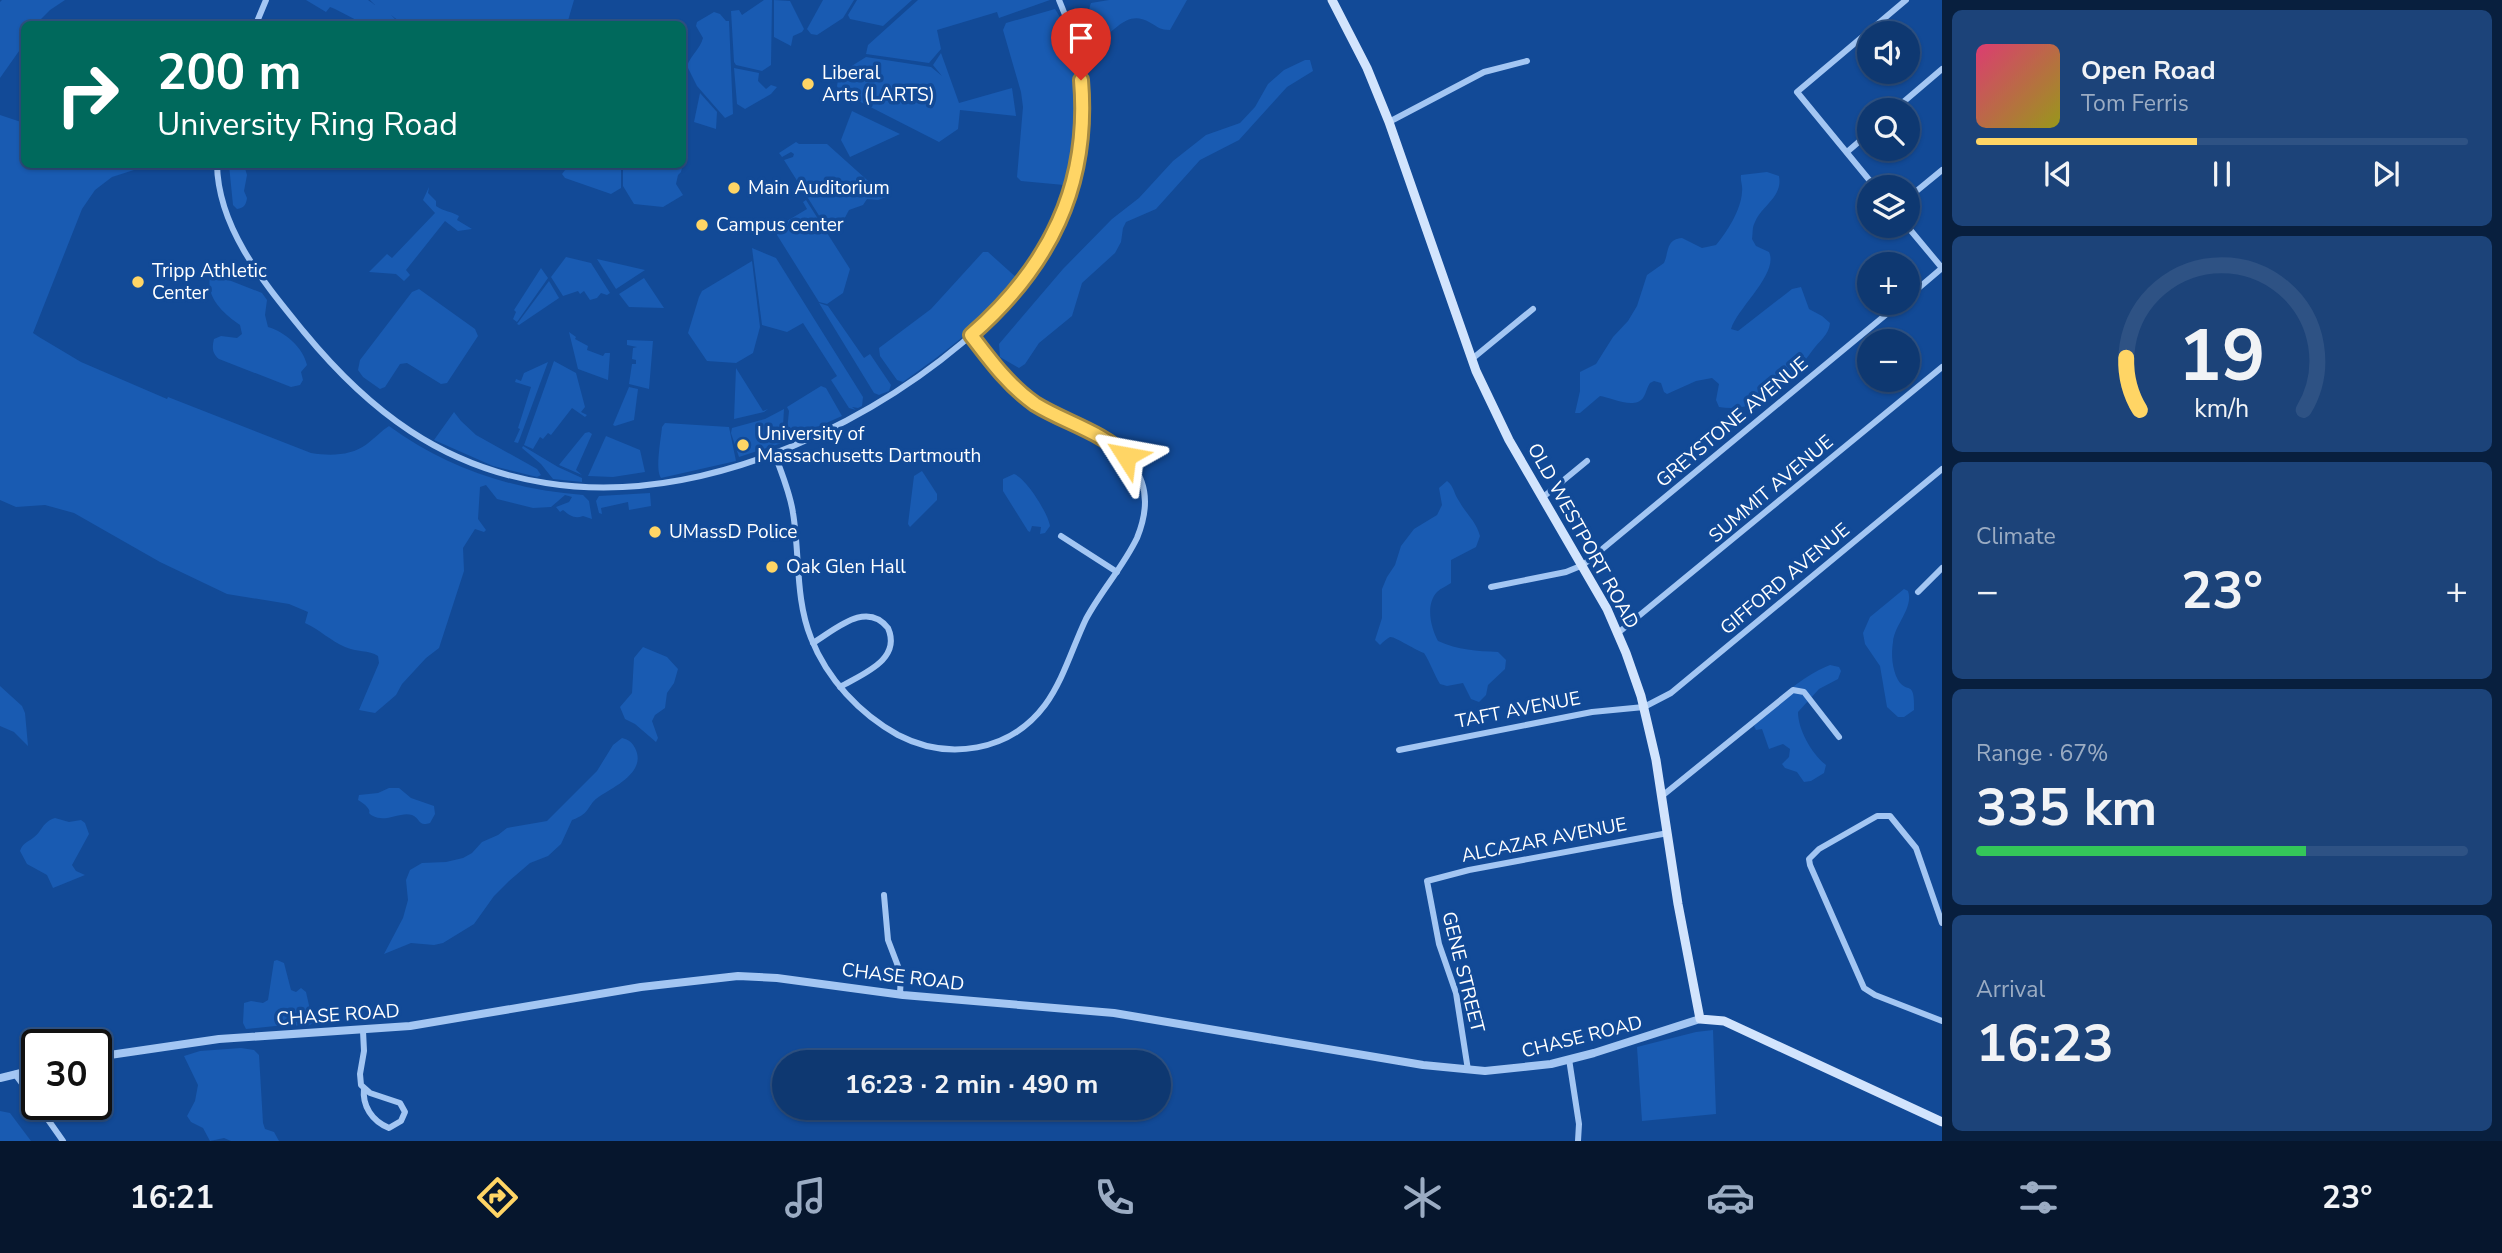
<!DOCTYPE html>
<meta charset="utf-8">
<style>
body{margin:0;font-family:"Nunito Sans",sans-serif;background:#1c4379;color:#f1f3f6;height:100vh;display:flex;flex-direction:column;font-size:26px;white-space:nowrap}
*{box-sizing:border-box;margin:0}
p{font-size:23px;color:#9bacc3}
.icon{flex:none;width:38px;height:38px;fill:none;stroke:currentColor;stroke-width:2;stroke-linecap:round;stroke-linejoin:round}
.map{position:relative;flex:1;overflow:hidden}
.panel{display:flex;flex-direction:column;gap:10px;padding:10px;background:#081f3e;width:560px}
.panel>*{flex:none}
.top-card{position:absolute;left:21px;top:21px;width:665px;height:147px;border-radius:10px;box-shadow:0 2px 5px #0004,0 0 0 2px #2e5284;background:#00695c;color:#fff;overflow:hidden}
.fabs{position:absolute;left:1857px;top:21px;display:grid;gap:14px}
.fabs a{display:grid;place-items:center;width:63px;height:63px;border-radius:50%;background:#0e3871;box-shadow:0 2px 5px #0004,0 0 0 2px #2e5284;font-size:35px}
.speed{position:absolute;left:21px;top:1029px;display:flex;gap:14px;font-size:35px;font-weight:700;text-align:center}
.speed>*{display:grid;place-content:center;width:91px;height:91px;border-radius:50%;background:#0e3871;box-shadow:0 2px 5px #0004,0 0 0 2px #2e5284;line-height:1}
.speed .limit{border:4px solid #111;border-radius:10px;background:#fff;color:#111}
.pin{position:absolute;display:grid;place-items:center;width:60px;height:60px;color:#fff;margin:-72px -30px;border-radius:50% 50% 50% 0;rotate:-45deg;box-shadow:0 0 7px #0007}
.pin .icon{rotate:45deg}
.me{position:absolute;width:77px;margin:-38px;rotate:304deg;stroke-linejoin:round;filter:drop-shadow(0 0 5px #0008)}
.turn{display:flex;align-items:center;gap:24px;height:147px;padding:0 21px;font-size:32px}
.turn .icon{width:91px;height:91px;stroke-width:2.5}
.turn b{display:block;font-size:49px;line-height:60px}
.big{font-size:52px;font-weight:700;line-height:1.1}
.panel .tile{flex:1;display:flex;flex-direction:column;justify-content:center;gap:10px;min-width:0;padding:0 24px;border-radius:10px;background:#1c4379}
.panel .dial{align-items:center;gap:0}
.dial svg{height:182px;overflow:visible;fill:none;stroke:#2e5284;stroke-width:7;stroke-linecap:round;text-anchor:middle}
.dial text{fill:#f1f3f6;stroke:none}
.song{display:flex;align-items:center;gap:21px}
.cover{width:84px;height:84px;border-radius:10px;background:linear-gradient(135deg,hsl(340 70% 55%),hsl(60 70% 35%))}
.played{height:7px;border-radius:4px;background:linear-gradient(90deg,#ffd565 45%,#2e5284 45%)}
.keys{display:flex;justify-content:space-around;direction:ltr}
.heat{display:flex;justify-content:space-between;align-items:center;font-size:38px;direction:ltr}
.charge{height:10px;border-radius:5px;background:linear-gradient(90deg,#34c759 67%,#2e5284 0)}
.trip{position:absolute;left:772px;top:1050px;width:399px;height:70px;border-radius:35px;background:#0e3871;box-shadow:0 2px 5px #0004,0 0 0 2px #2e5284;font-weight:700;line-height:70px;text-align:center}
.tab-bar{display:flex;height:112px;justify-content:space-around;align-items:center;background:#06162d;color:#9bacc3}
.tab-bar .icon{width:49px;height:49px}
.tab-bar .selected{color:#ffd565}
.tab-bar b{font-size:32px;color:#f1f3f6}
main{display:flex;flex:1;min-height:0}
.map>svg:first-child{display:block}
.green{fill:#195bb2}
.lines{fill:none;stroke-linecap:round;stroke-linejoin:round}
.minor{stroke:#a3c6f3;stroke-width:6}
.tertiary{stroke:#a3c6f3;stroke-width:8}
.secondary{stroke:#d2e4fd;stroke-width:9}
.route-casing{stroke:#a68a42;stroke-width:18}
.route{stroke:#ffd565;stroke-width:12}
.poi-dot{fill:#ffd565;stroke:#124a97;stroke-width:2.5}
.labels{text-anchor:middle;dominant-baseline:central;stroke-width:7;stroke-linejoin:round;paint-order:stroke}
.poi-label{font-size:19px;fill:#fff;stroke:#124a97;text-anchor:start}
.street-label{font-size:19px;fill:#fff;stroke:#124a97}
</style>
<main>
<div class="map">
<svg width="1942" height="1141" viewBox="0 0 1942 1141">
<rect width="100%" height="100%" fill="#124a97"/>
<!-- green -->
<g class="green">
<polygon points="2,0 65,0 50,10 36,24 24,24 24,44 0,78 0,2"/>
<polygon points="306,0 368,0 375,5 370,0 574,0 567,24 403,24 391,15 400,24 364,24 335,9 330,7 326,12"/>
<polygon points="764,0 772,0 771,65 762,71 736,65 734,62 731,11 739,10 742,15"/>
<polygon points="774,0 790,1 804,29 802,32 793,36 791,46 774,37"/>
<polygon points="823,0 854,0 843,18 817,35 811,34 807,29"/>
<polygon points="857,0 912,0 883,26 850,19 848,15"/>
<polygon points="918,0 1050,0 999,18 997,12 937,30 941,49 929,63 866,54 868,45"/>
<path d="M1109 0H1187L1170 30C1160 30 1158 27 1149 22 1128 10 1116 30 1100 40 1091 32 1086 15 1091 3Z"/>
<path d="M1055 9C1061 17 1064 28 1067 38 1081 86 1078 135 1068 183L1064 185 1021 181 1017 177 1023 107 1021 92 1003 30 1006 23Z"/>
<path d="M714 12 720 14 726 21H729L733 114 725 118 697 86 687 66C691 55 700 49 703 38L696 26 697 22Z"/>
<polygon points="941,53 959,103 1012,88 1016,116 960,110 958,129 939,142 839,91 837,86 839,74 866,57 931,67 942,76 933,65"/>
<polygon points="1305,60 1310,60 1313,71 1287,87 1239,140 1200,160 1156,209 1126,222 1123,228 1121,242 1115,253 1082,283 1072,316 1039,343 1025,364 1019,368 1000,357 999,344 1063,269 1112,219 1139,198 1173,161 1206,135 1240,123 1255,107 1268,84 1284,70"/>
<polygon points="734,68 759,73 758,81 766,89 771,85 777,87 771,94 745,109 737,104"/>
<polygon points="700,93 717,112 716,129 694,122"/>
<polygon points="852,111 900,134 850,157 841,140"/>
<path d="M0 115 24 123V164H135L137 169 112 177 95 190 82 209 33 333 39 337 81 362 167 399 168 397 311 453C330 456 351 456 367 444 375 438 381 431 389 426 446 468 513 490 583 495L589 501 592 519 583 516C575 519 570 516 563 510L560 512 556 507 569 502 572 497 565 495 551 507 533 508 497 499 486 485 480 487 478 519 486 530 484 532 475 529 463 548 464 571 439 648 426 658 402 684 396 695 375 713 359 710 379 663 378 656C369 650 356 652 345 647 331 641 320 630 305 623L308 612 289 604 227 594 160 562 74 513 45 505 16 507 0 500Z"/>
<polygon points="683,140 688,140 681,172 678,175 676,184 683,195 663,207 634,204 623,186 623,165 682,164"/>
<polygon points="796,142 799,144 827,144 886,197 878,200 867,199 863,205 849,210 840,227 830,233 784,160 793,157 794,154 791,152 782,157 779,153"/>
<path d="M229 165H244L247 175 244 191 247 198C246 205 244 208 237 209L233 205Z"/>
<polygon points="569,165 621,165 621,188 611,194 565,178 562,174"/>
<path d="M1767 172 1779 176C1783 197 1762 205 1755 222 1752 227 1753 233 1752 239L1756 246 1769 252C1779 273 1738 307 1731 329L1738 331 1792 289 1801 287 1809 309 1822 316 1830 323C1829 335 1819 341 1812 351 1789 382 1762 414 1719 407L1716 400 1719 384 1712 378 1696 381 1667 394 1664 392 1661 383 1654 381 1650 383C1647 387 1646 394 1643 398 1634 410 1610 397 1600 396L1580 413H1575L1580 391V372L1596 364 1613 337 1628 321 1637 306 1647 275 1664 263C1669 252 1666 239 1682 238L1702 248 1716 245C1727 232 1741 210 1742 192 1743 185 1740 181 1741 175Z"/>
<path d="M429 187 428 193 436 201V206C445 212 451 211 459 216L457 220 472 229 458 231 445 221 406 270 410 275 404 281 396 274 369 272 387 254 392 258 435 213 423 200Z"/>
<polygon points="806,200 850,269 843,293 827,304 819,302 777,235 778,230 781,228 780,223 782,224 807,209 803,202"/>
<polygon points="752,248 776,258 863,397 862,406 858,408 852,407 856,410 849,408 831,380 837,376 803,323 787,332 762,325"/>
<path d="M983 252H988L1019 280C989 320 944 353 903 382L897 380 880 356 879 348 931 309Z"/>
<polygon points="566,257 591,263 610,293 607,295 601,293 597,298 590,300 584,291 580,294 578,291 563,296 551,277"/>
<polygon points="597,259 645,270 616,289"/>
<polygon points="752,261 760,327 753,353 736,363 707,361 688,333 699,297 702,291"/>
<polygon points="541,268 548,278 517,322 513,319 516,312 514,310"/>
<path d="M211 273 262 293 267 300 265 315 268 327C285 332 303 347 307 365L301 372 303 380 300 385 291 387 219 359C212 353 212 348 214 339L221 336 237 338 242 334 240 325C223 313 204 297 211 273Z"/>
<polygon points="644,278 664,308 629,307 619,294"/>
<polygon points="549,281 559,298 519,325 517,324"/>
<polygon points="419,289 475,329 478,336 447,383 441,384 407,363 400,364 385,387 380,389 363,377 358,370 360,360 412,292"/>
<polygon points="819,303 828,306 864,358 870,354 891,385 889,391 879,395 874,393"/>
<polygon points="569,332 576,337 575,339 588,346 587,350 603,356 605,353 610,353 608,380 578,369"/>
<polygon points="627,340 653,341 649,389 629,384 632,364 636,364 636,360 632,359 633,348 637,347 627,345"/>
<polygon points="554,361 576,373 585,407 581,412 587,415 585,417 572,408 551,435 548,433 543,439 540,437 533,449 524,445"/>
<polygon points="548,362 520,438 518,443 514,442 520,429 518,428 531,387 515,382 516,379 521,381 524,373"/>
<polygon points="736,368 763,411 768,409 764,412 734,419"/>
<polygon points="821,386 826,388 842,416 786,441 789,411 787,407"/>
<polygon points="629,387 638,389 634,420 615,426 613,425"/>
<polygon points="784,409 782,443 739,457 731,433 732,428 765,419"/>
<polygon points="454,412 461,421 476,435 537,469 541,475 537,477 493,466 434,440"/>
<path d="M665 423 729 427 736 461 661 478C655 469 661 439 662 427Z"/>
<polygon points="589,432 592,434 576,470 582,475 559,465 585,433"/>
<polygon points="606,436 640,450 645,472 613,477 588,476"/>
<polygon points="523,446 558,467 582,478 582,482 553,479 541,464 522,448"/>
<polygon points="922,471 937,494 937,500 910,527 908,524 914,476"/>
<path d="M1014 474C1026 478 1048 513 1050 526L1045 533 1040 534 1041 527 1032 526 1030 532 1028 531 1003 491V479Z"/>
<path d="M1447 481C1454 486 1454 494 1459 501 1466 514 1476 521 1480 536L1476 547 1451 560V583C1447 586 1441 588 1437 592 1425 605 1431 628 1438 641 1458 650 1477 651 1498 652L1506 660 1505 669 1488 685 1486 695 1479 702 1471 699 1463 683 1447 686 1440 684C1434 674 1430 662 1424 653 1417 651 1394 636 1390 637 1386 639 1383 642 1380 645L1375 640 1382 618V589L1387 577 1395 565 1401 546 1414 529 1437 515 1442 505 1439 488Z"/>
<polygon points="650,493 651,506 629,510 628,502 601,508 602,514 599,513 596,501 599,496"/>
<path d="M1904 589 1908 591C1914 608 1894 625 1893 642 1891 654 1892 669 1898 680 1907 695 1915 678 1914 710L1904 717H1898L1887 707 1880 666 1865 644 1863 633 1870 617Z"/>
<polygon points="643,647 667,657 678,669 674,683 667,693 665,708 655,715 652,721 658,738 656,742 635,724 625,719 620,707 632,693 634,658"/>
<path d="M1830 665 1839 667 1841 671 1838 679 1819 689 1798 712C1798 730 1812 754 1826 765L1824 773 1811 781 1804 782 1797 772 1785 768 1782 764 1789 757 1790 749 1783 744 1769 749 1762 729 1756 730 1754 726C1767 704 1806 674 1830 665Z"/>
<polygon points="0,686 22,706 25,713 28,746 14,732 0,726"/>
<path d="M622 738C629 740 632 742 635 748 647 771 616 786 600 796 586 805 592 813 572 820L561 844 548 856 530 863 509 881 494 896 474 924 443 943 434 945 411 943 384 954 403 918 408 900 406 880 410 870 422 863 446 862 463 858 472 853 482 842 498 835 507 828 547 821 597 771 613 745Z"/>
<path d="M389 788H399L411 798 434 806 435 814 430 823C418 827 421 819 412 815 401 811 386 823 373 816 365 811 373 814 367 807 365 804 361 802 358 800L359 795 378 793Z"/>
<path d="M55 818 69 822 81 820 85 823 89 834 72 865 76 871 85 875 53 888 47 875 27 864 20 851C23 843 26 843 33 838 42 832 42 822 55 818Z"/>
<polygon points="277,960 284,963 291,990 296,992 301,988 306,992 313,1023 308,1026 285,1025 246,1029 243,1023 244,1003 251,1001 263,1003 268,1000 274,961"/>
<polygon points="1713,1030 1716,1114 1642,1121 1637,1047 1696,1032"/>
<polygon points="241,1048 254,1050 259,1055 263,1123 265,1129 274,1132 279,1141 231,1141 224,1138 210,1141 203,1128 191,1122 187,1116 195,1101 198,1085 184,1056 200,1051"/>
<polygon points="0,1111 10,1113 31,1141 0,1141"/>
</g>
<g class="lines">
<!-- minor -->
<g class="minor">
<polyline points="256,24 266,0"/>
<polyline points="1894,110 1942,69"/>
<polyline points="1389,122 1484,72 1527,61"/>
<polyline points="1847,152 1869,133"/>
<path d="M217 164C218 229 265 284 304 332 369 411 442 467 546 483 690 506 853 435 962 343 994 316 1024 286 1046 249 1090 173 1094 80 1059 0"/>
<polyline points="1875,187 1797,92 1906,0"/>
<polyline points="1908,198 1942,170"/>
<polyline points="1907,226 1942,268"/>
<polyline points="1908,297 1942,268"/>
<polyline points="1472,359 1533,309"/>
<path d="M774 452C781 472 790 492 793 513 800 555 795 598 811 638 827 679 860 714 898 735 948 761 1010 752 1045 705 1063 681 1073 646 1086 619 1101 591 1123 567 1137 538 1172 452 1086 438 1034 402 1008 386 990 359 971 336"/>
<polyline points="1542,498 1587,461"/>
<polyline points="1061,536 1117,572"/>
<polyline points="1491,587 1566,572 1583,565 1900,303"/>
<polyline points="1918,592 1942,568"/>
<polyline points="1618,633 1942,367"/>
<path d="M813 643C835 630 866 600 888 628 902 660 862 674 840 687"/>
<polyline points="1399,750 1592,712 1644,707 1671,693 1942,469"/>
<polyline points="1662,796 1793,690 1804,692 1839,737"/>
<polyline points="884,895 888,940 901,974 900,994"/>
<polyline points="1942,923 1916,848 1890,816 1877,816 1819,849 1809,859 1810,865 1864,988 1875,995 1942,1021"/>
<path d="M363 1031 364 1051 360 1074 361 1085 370 1093 400 1103 405 1112 401 1121 389 1128C372 1121 362 1106 364 1088"/>
<polyline points="1569,1059 1579,1124 1578,1141"/>
<polyline points="1468,1070 1456,993 1439,944 1427,881 1469,870 1668,833"/>
<polyline points="15,1074 37,1104"/>
<polyline points="37,1104 63,1141"/>
</g>
<!-- tertiary -->
<g class="tertiary">
<polyline points="96,1057 219,1039 410,1026 641,987 738,976 777,978 903,995 1114,1013 1423,1065 1485,1071 1551,1064 1594,1053 1700,1019"/>
<polyline points="0,1078 37,1069"/>
</g>
<!-- secondary -->
<polyline class="secondary" points="1332,0 1367,68 1389,122 1476,371 1509,440 1607,609 1626,653 1641,696 1656,760 1678,904 1700,1019 1724,1021 1942,1122"/>
</g>
<g class="lines">
<!-- route casing -->
<g class="route-casing">
<path id="route" d="M1081 80C1090 186 1049 267 971 335 990 360 1009 386 1035 404 1064 422 1102 432 1126 456"/>
</g>
<!-- route -->
<use href="#route" class="route"/>
</g>
<!-- markers -->
<g class="poi-dot">
<circle cx="808" cy="84" r="7"/>
<circle cx="734" cy="188" r="7"/>
<circle cx="702" cy="225" r="7"/>
<circle cx="138" cy="282" r="7"/>
<circle cx="743" cy="445" r="7"/>
<circle cx="655" cy="532" r="7"/>
<circle cx="772" cy="567" r="7"/>
</g>
<g class="labels">
<!-- poi labels -->
<g class="poi-label">
<text x="822" y="73">Liberal<tspan x="822" dy="22">Arts (LARTS)</tspan></text>
<text x="748" y="188">Main Auditorium</text>
<text x="716" y="225">Campus center</text>
<text x="152" y="271">Tripp Athletic<tspan x="152" dy="22">Center</tspan></text>
<text x="757" y="434">University of<tspan x="757" dy="22">Massachusetts Dartmouth</tspan></text>
<text x="669" y="532">UMassD Police</text>
<text x="786" y="567">Oak Glen Hall</text>
</g>
<!-- street labels -->
<g class="street-label">
<text transform="translate(1732 422) rotate(-40)">GREYSTONE AVENUE</text>
<text transform="translate(1771 489) rotate(-40)">SUMMIT AVENUE</text>
<text transform="translate(1583 536) rotate(61)">OLD WESTPORT ROAD</text>
<text transform="translate(1785 579) rotate(-40)">GIFFORD AVENUE</text>
<text transform="translate(1518 710) rotate(-11)">TAFT AVENUE</text>
<text transform="translate(1544 840) rotate(-11)">ALCAZAR AVENUE</text>
<text transform="translate(1463 972) rotate(76)">GENE STREET</text>
<text transform="translate(903 977) rotate(7)">CHASE ROAD</text>
<text transform="translate(338 1015) rotate(-4)">CHASE ROAD</text>
<text transform="translate(1582 1037) rotate(-14)">CHASE ROAD</text>
</g>
</g>
</svg>
<div class="fabs">
<a><svg class="icon" aria-label="sound" viewBox="0 0 24 24"><path d="M4 9h4l5-4v14l-5-4H4zM17 9q2 3 0 6"/></svg></a>
<a><svg class="icon" aria-label="search" viewBox="0 0 24 24"><circle cx="10" cy="10" r="6"/><path d="M15 15l6 6"/></svg></a>
<a><svg class="icon" aria-label="layers" viewBox="0 0 24 24"><path d="M12 4l9 5-9 5-9-5zM3 14l9 5 9-5"/></svg></a>
<a>+</a>
<a>−</a>
</div>
<div class="speed"><div class="limit">30</div></div>
<div class="pin" style="left:1081px;top:80px;background:#d93025"><svg class="icon" aria-label="arrive" viewBox="0 0 24 24"><path d="M6 21V4h12l-3 4 3 4H6"/></svg></div>
<svg class="me" style="left:1126px;top:456px" viewBox="-20 -20 40 40"><path d="M0-17L14 15 0 8-14 15z" fill="#ffd565" stroke="#fff" stroke-width="4"/></svg>
<div class="trip">16:23 · 2 min · 490 m</div>
<div class="top-card">
<div class="turn"><svg class="icon" aria-label="right" viewBox="0 0 24 24"><path d="M7 20v-9h11M14 6l5 5-5 5"/></svg><div><b>200 m</b>University Ring Road</div></div>
</div>
</div>
<section class="panel">
<div class="tile">
<div class="song"><i class="cover"></i><div><b>Open Road</b><p>Tom Ferris</p></div></div>
<div class="played"></div>
<div class="keys"><svg class="icon" aria-label="previous" viewBox="0 0 24 24"><path d="M18 5L8 12l10 7zM5 5v14"/></svg><svg class="icon" aria-label="pause" viewBox="0 0 24 24"><path d="M8 5v14M16 5v14"/></svg><svg class="icon" aria-label="next" viewBox="0 0 24 24"><path d="M6 5l10 7-10 7zM19 5v14"/></svg></div>
</div>
<div class="tile dial"><svg viewBox="0 0 100 80">
<path d="M14 69A42 42 0 1 1 86 69"/>
<path d="M14 69A42 42 0 0 1 8 46" stroke="#ffd565"/>
<text x="50" y="56" font-size="32" font-weight="700">19</text>
<text x="50" y="72" font-size="11">km/h</text>
</svg></div>
<div class="tile"><p>Climate</p>
<div class="heat"><a>−</a><b class="big">23°</b><a>+</a></div>
</div>
<div class="tile"><p>Range · 67%</p><b class="big">335 km</b><div class="charge"></div></div>
<div class="tile"><p>Arrival</p><b class="big">16:23</b></div>
</section>
</main>
<nav class="tab-bar">
<b>16:21</b>
<svg class="icon selected" aria-label="directions" viewBox="0 0 24 24"><path d="M12 3l9 9-9 9-9-9zM9 14v-3h6M13 9l2 2-2 2"/></svg>
<svg class="icon" aria-label="music" viewBox="0 0 24 24"><path d="M9 18V5l10-2v13"/><circle cx="6" cy="18" r="3"/><circle cx="16" cy="16" r="3"/></svg>
<svg class="icon" aria-label="phone" viewBox="0 0 24 24"><path d="M5 4h4l2 5-3 2q2 4 5 5l2-3 5 2v4C11 20 4 13 5 4z"/></svg>
<svg class="icon" aria-label="climate" viewBox="0 0 24 24"><path d="M12 3v18M4 7l16 10M4 17L20 7"/></svg>
<svg class="icon" aria-label="car" viewBox="0 0 24 24"><path d="M5 17H2v-5l4-1 3-4h7l3 4 3 1v5h-3M9 17h6M6 11h13"/><circle cx="7" cy="17" r="2"/><circle cx="17" cy="17" r="2"/></svg>
<svg class="icon" aria-label="filters" viewBox="0 0 24 24"><path d="M4 7h16M4 17h16"/><circle cx="9" cy="7" r="2"/><circle cx="15" cy="17" r="2"/></svg>
<b>23°</b>
</nav>
